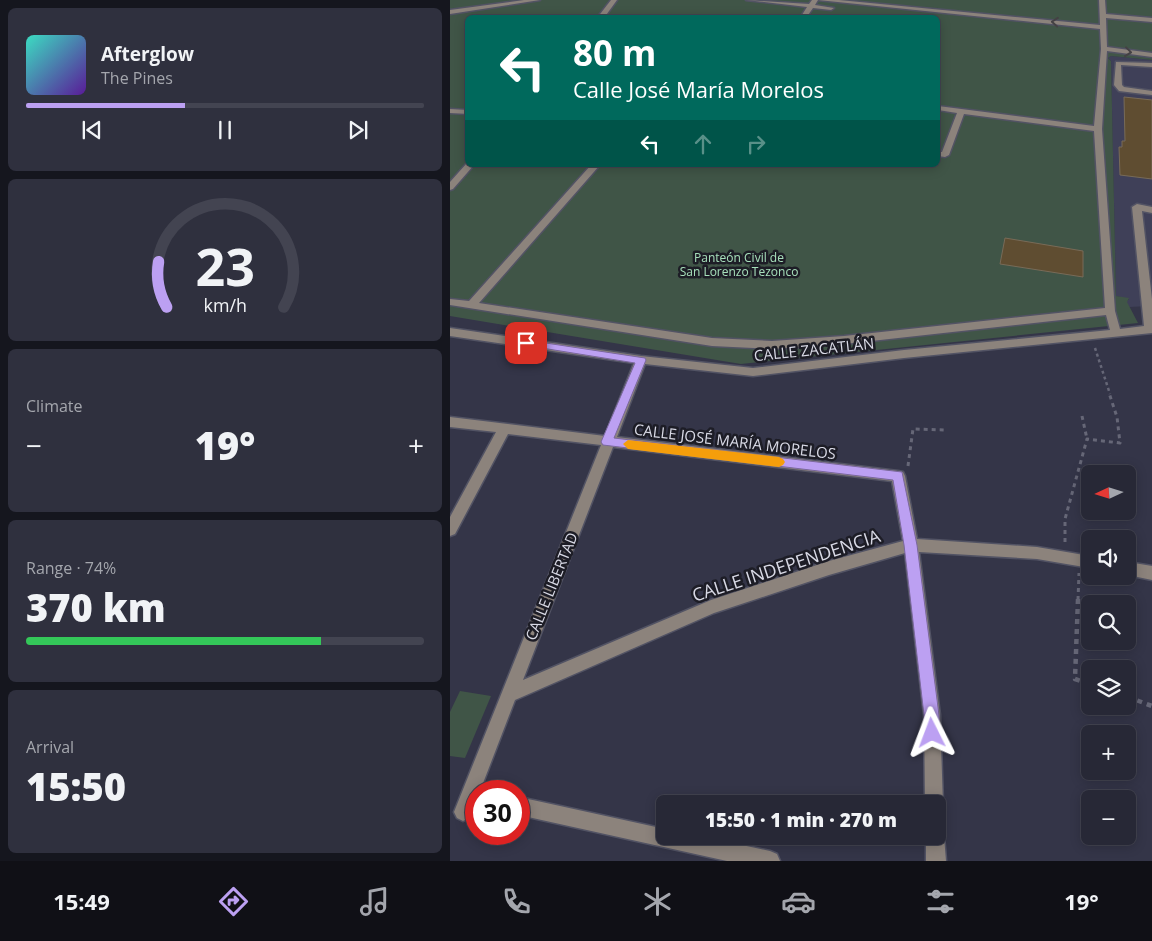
<!DOCTYPE html>
<meta charset="utf-8">
<style>
body{margin:0;font-family:"Open Sans",sans-serif;background:#2f303e;color:#f1f3f6;height:100vh;display:flex;flex-direction:column;font-size:19px;white-space:nowrap}
*{box-sizing:border-box;margin:0}
p{font-size:16px;color:#a4a6ad}
.icon{flex:none;width:28px;height:28px;fill:none;stroke:currentColor;stroke-width:2;stroke-linecap:round;stroke-linejoin:round}
.map{position:relative;flex:1;overflow:hidden}
.sheet{display:flex;flex-direction:column;gap:8px;padding:8px;background:#15161e;width:450px}
.sheet>*{flex:none}
.guide{position:absolute;left:15px;top:15px;width:475px;height:152px;border-radius:8px;box-shadow:0 2px 12px #0003,0 0 0 1px #434451;background:#00695c;color:#fff;overflow:hidden}
.needle{width:32px;rotate:266deg}
.buttons{position:absolute;left:631px;top:465px;display:grid;gap:10px}
.buttons a{display:grid;place-items:center;width:55px;height:55px;border-radius:8px;background:#272836;box-shadow:0 2px 12px #0003,0 0 0 1px #434451;font-size:25px}
.speed{position:absolute;left:15px;top:780px;display:flex;gap:10px;font-size:25px;font-weight:700;text-align:center}
.speed>*{display:grid;place-content:center;width:65px;height:65px;border-radius:50%;background:#272836;box-shadow:0 2px 12px #0003,0 0 0 1px #434451;line-height:1}
.speed .limit{border:8px solid #d22;background:#fff;color:#111}
.pin{position:absolute;display:grid;place-items:center;width:42px;height:42px;color:#fff;margin:-21px;border-radius:10px;box-shadow:0 2px 8px #0006}
.me{position:absolute;width:55px;margin:-28px;rotate:357deg;stroke-linejoin:round;filter:drop-shadow(0 0 4px #0008)}
.turn{display:flex;align-items:center;gap:18px;height:105px;padding:0 25px;font-size:22px}
.turn .icon{width:65px;height:65px;stroke-width:2.5}
.turn b{display:block;font-size:35px;line-height:42px}
.lanes{display:flex;align-items:center;height:48px;padding:0 25px;background:#0003;justify-content:center;gap:25px;direction:ltr}
.lanes .off{opacity:.35}
.big{font-size:38px;font-weight:800;line-height:1.1}
.sheet .card{flex:1;display:flex;flex-direction:column;justify-content:center;gap:8px;min-width:0;padding:0 18px;border-radius:8px;background:#2f303e}
.sheet .dial{align-items:center;gap:0}
.dial svg{height:130px;overflow:visible;fill:none;stroke:#434451;stroke-width:7;stroke-linecap:round;text-anchor:middle}
.dial text{fill:#f1f3f6;stroke:none}
.song{display:flex;align-items:center;gap:15px}
.cover{width:60px;height:60px;border-radius:8px;background:linear-gradient(135deg,hsl(170 70% 55%),hsl(270 70% 35%))}
.played{height:5px;border-radius:2px;background:linear-gradient(90deg,#bca0f2 40%,#434451 40%)}
.keys{display:flex;justify-content:space-around;direction:ltr}
.heat{display:flex;justify-content:space-between;align-items:center;font-size:28px;direction:ltr}
.charge{height:8px;border-radius:4px;background:linear-gradient(90deg,#34c759 74%,#434451 0)}
.trip{position:absolute;left:206px;top:795px;width:290px;height:50px;border-radius:8px;background:#272836;box-shadow:0 2px 12px #0003,0 0 0 1px #434451;font-weight:800;line-height:50px;text-align:center}
.dock{display:flex;height:80px;justify-content:space-around;align-items:center;background:#101016;color:#a4a6ad}
.dock .icon{width:35px;height:35px}
.dock .active{color:#bca0f2}
.dock b{font-size:22px;color:#f1f3f6}
main{display:flex;flex:1;min-height:0}
.map>svg:first-child{display:block}
.built{fill:#3f4058}
.green{fill:#405547;fill-rule:evenodd}
.building{fill:#5f4d31;stroke:#786b58}
.lines{fill:none;stroke-linecap:round;stroke-linejoin:round}
.minor-casing{stroke:#525364;stroke-width:3}
.path-far2{stroke:#666777;stroke-width:2.5;stroke-dasharray:3 3;stroke-linecap:butt}
.path-far1{stroke:#666777;stroke-width:3;stroke-dasharray:4 4;stroke-linecap:butt}
.path{stroke:#666777;stroke-width:4.5;stroke-dasharray:5 5;stroke-linecap:butt}
.minor{fill:#8c837c;fill-rule:evenodd}
.oneway{stroke:#444144}
.route{fill:#bca0f2;stroke:#7a689d}
.slow{fill:#f59e0b}
.labels{text-anchor:middle;dominant-baseline:central;stroke-width:5;stroke-linejoin:round;paint-order:stroke}
.far-park-label{font-size:12px;fill:#a7e0bb;stroke:#1d1d26}
.street-label{font-size:15px;fill:#d8d9e5;stroke:#1d1d26}
.near-street-label{font-size:18px;fill:#d8d9e5;stroke:#1d1d26}
</style>
<main>
<section class="sheet">
<div class="card">
<div class="song"><i class="cover"></i><div><b>Afterglow</b><p>The Pines</p></div></div>
<div class="played"></div>
<div class="keys"><svg class="icon" aria-label="previous" viewBox="0 0 24 24"><path d="M18 5L8 12l10 7zM5 5v14"/></svg><svg class="icon" aria-label="pause" viewBox="0 0 24 24"><path d="M8 5v14M16 5v14"/></svg><svg class="icon" aria-label="next" viewBox="0 0 24 24"><path d="M6 5l10 7-10 7zM19 5v14"/></svg></div>
</div>
<div class="card dial"><svg viewBox="0 0 100 80">
<path d="M14 69A42 42 0 1 1 86 69"/>
<path d="M14 69A42 42 0 0 1 9 41" stroke="#bca0f2"/>
<text x="50" y="56" font-size="32" font-weight="700">23</text>
<text x="50" y="72" font-size="11">km/h</text>
</svg></div>
<div class="card"><p>Climate</p>
<div class="heat"><a>−</a><b class="big">19°</b><a>+</a></div>
</div>
<div class="card"><p>Range · 74%</p><b class="big">370 km</b><div class="charge"></div></div>
<div class="card"><p>Arrival</p><b class="big">15:50</b></div>
</section>
<div class="map">
<svg width="702" height="861" viewBox="0 0 702 861">
<rect width="100%" height="100%" fill="#343548"/>
<!-- built -->
<polygon class="built" points="661,56 702,60 702,311 699,306 679,307 676,302 679,299 666,296 661,61 658,58"/>
<!-- green -->
<g class="green">
<path d="M0 0H702V60L661 56 658 58 661 61 666 296 679 298 677 302 688 323 291 364 0 316ZM18 18H488V165H18Z"/>
<polygon points="10,691 41,696 15,758 0,756 0,712"/>
</g>
<!-- building -->
<g class="building">
<polygon points="674,97 702,100 702,179 670,175 669,147 672,147 672,141 675,141"/>
<polygon points="555,238 633,251 633,277 550,264"/>
</g>
<g class="lines">
<!-- minor casing -->
<g class="minor-casing">
<g id="minor">
<polygon points="74,0 90,0 0,14 0,10"/>
<polygon points="161,0 167,0 154,18 147,18"/>
<polygon points="296,0 359,4 362,0 368,0 365,5 384,8 381,10 363,8 356,18 350,18 357,7"/>
<path d="M368 0H389L650 25 649 0H655L656 14 702 18V22L656 18 657 47 702 53V57L657 51 652 129 665 311 670 329 694 326 682 207 687 204 702 207V213L692 211 702 299V333L454 358 303 376 195 364 167 437 448 471 453 472 455 476 467 539 587 547 640 556V568L587 559 469 552 490 715 493 804 490 810 488 812V804H475L474 715 455 553 379 575 264 613 65 700 30 791H26V801L19 818 13 821 7 818 4 812 151 445 58 434 5 534 0 536V517L46 432 0 427V417L155 436 184 363 0 336V328L191 356 303 368 454 350 660 330 656 315 394 344 322 349 262 346 0 305V299L19 301 141 165H150L29 303 262 338 322 341 394 336 655 308 644 131 514 114 499 155 495 157 488 156V152H492L507 113 488 110V106L644 126 651 49 650 29ZM163 447 442 481 453 541 379 561 261 600 73 680Z"/>
<polygon points="666,62 702,63 702,67 671,65 672,85 674,87 702,91 702,95 669,91 664,85"/>
<polygon points="0,109 18,110 18,114 0,113"/>
<polygon points="17,163 18,165 24,165 3,189 0,190 0,182"/>
<polygon points="678,562 702,566 702,580 678,575"/>
<polygon points="69,797 215,829 215,836 250,836 320,851 327,854 330,861 277,861 69,815"/>
<polygon points="488,828 492,829 494,836 496,861 476,861 476,836 488,836"/>
</g>
</g>
<!-- path-far2 -->
<polyline class="path-far2" points="645,348 660,394"/>
<!-- path-far1 -->
<g class="path-far1">
<polyline points="632,416 637,439"/>
<polyline points="458,466 463,429 496,430"/>
<polyline points="615,542 615,519 637,439 670,443 667,417 659,393"/>
<polyline points="628,600 629,573"/>
</g>
<!-- path -->
<g class="path">
<polyline points="628,599 625,679 640,684"/>
<polyline points="678,697 702,706"/>
</g>
<!-- minor -->
<use href="#minor" class="minor"/>
</g>
<!-- one-way arrows -->
<defs><path id="oneway-chevron" d="M-2-3.5L2.5 0L-2 3.5" fill="none" stroke-width="1.6" stroke-linecap="round" stroke-linejoin="round" transform="scale(1.25)"/></defs>
<g class="oneway">
<use href="#oneway-chevron" transform="translate(605 22) rotate(-175)"/>
<use href="#oneway-chevron" transform="translate(678 52) rotate(7)"/>
</g>
<!-- route -->
<polygon class="route" points="76,340 195,358 196,360 164,438 452,472 467,545 489,715 490,733 488,738 482,741 476,738 474,733 474,715 454,545 443,480 153,445 151,442 185,363 73,345 71,343"/>
<!-- slow -->
<polygon class="slow" points="178,440 329,457 333,459 335,462 333,465 329,467 178,449 173,444"/>
<g class="labels">
<!-- far-park labels -->
<g class="far-park-label">
<text x="289" y="257">Panteón Civil de<tspan x="289" dy="14">San Lorenzo Tezonco</tspan></text>
</g>
<!-- street labels -->
<g class="street-label">
<text transform="translate(364 349) rotate(-6)">CALLE ZACATLÁN</text>
<text transform="translate(285 441) rotate(7)">CALLE JOSÉ MARÍA MORELOS</text>
<text transform="translate(101 586) rotate(-68)">CALLE LIBERTAD</text>
</g>
<!-- near-street labels -->
<g class="near-street-label">
<text transform="translate(336 565) rotate(-18)">CALLE INDEPENDENCIA</text>
</g>
</g>
</svg>
<div class="buttons">
<a><svg class="needle" viewBox="-14 -14 28 28"><path d="M0-13l5 13h-10z" fill="#e53935"/><path d="M0 13l5-13h-10z" fill="#a4a6ad"/></svg></a>
<a><svg class="icon" aria-label="sound" viewBox="0 0 24 24"><path d="M4 9h4l5-4v14l-5-4H4zM17 9q2 3 0 6"/></svg></a>
<a><svg class="icon" aria-label="search" viewBox="0 0 24 24"><circle cx="10" cy="10" r="6"/><path d="M15 15l6 6"/></svg></a>
<a><svg class="icon" aria-label="layers" viewBox="0 0 24 24"><path d="M12 4l9 5-9 5-9-5zM3 14l9 5 9-5"/></svg></a>
<a>+</a>
<a>−</a>
</div>
<div class="speed"><div class="limit">30</div></div>
<div class="pin" style="left:76px;top:343px;background:#d93025"><svg class="icon" aria-label="arrive" viewBox="0 0 24 24"><path d="M6 21V4h12l-3 4 3 4H6"/></svg></div>
<svg class="me" style="left:482px;top:733px" viewBox="-20 -20 40 40"><path d="M0-17L14 15 0 8-14 15z" fill="#bca0f2" stroke="#fff" stroke-width="4"/></svg>
<div class="trip">15:50 · 1 min · 270 m</div>
<div class="guide">
<div class="turn"><svg class="icon" aria-label="left" viewBox="0 0 24 24"><path d="M17 20v-9H6M10 6l-5 5 5 5"/></svg><div><b>80 m</b>Calle José María Morelos</div></div>
<div class="lanes"><svg class="icon" aria-label="left" viewBox="0 0 24 24"><path d="M17 20v-9H6M10 6l-5 5 5 5"/></svg><svg class="icon off" aria-label="ahead" viewBox="0 0 24 24"><path d="M12 20V5M6 11l6-6 6 6"/></svg><svg class="icon off" aria-label="right" viewBox="0 0 24 24"><path d="M7 20v-9h11M14 6l5 5-5 5"/></svg></div>
</div>
</div>
</main>
<nav class="dock">
<b>15:49</b>
<svg class="icon active" aria-label="directions" viewBox="0 0 24 24"><path d="M12 3l9 9-9 9-9-9zM9 14v-3h6M13 9l2 2-2 2"/></svg>
<svg class="icon" aria-label="music" viewBox="0 0 24 24"><path d="M9 18V5l10-2v13"/><circle cx="6" cy="18" r="3"/><circle cx="16" cy="16" r="3"/></svg>
<svg class="icon" aria-label="phone" viewBox="0 0 24 24"><path d="M5 4h4l2 5-3 2q2 4 5 5l2-3 5 2v4C11 20 4 13 5 4z"/></svg>
<svg class="icon" aria-label="climate" viewBox="0 0 24 24"><path d="M12 3v18M4 7l16 10M4 17L20 7"/></svg>
<svg class="icon" aria-label="car" viewBox="0 0 24 24"><path d="M5 17H2v-5l4-1 3-4h7l3 4 3 1v5h-3M9 17h6M6 11h13"/><circle cx="7" cy="17" r="2"/><circle cx="17" cy="17" r="2"/></svg>
<svg class="icon" aria-label="filters" viewBox="0 0 24 24"><path d="M4 7h16M4 17h16"/><circle cx="9" cy="7" r="2"/><circle cx="15" cy="17" r="2"/></svg>
<b>19°</b>
</nav>
